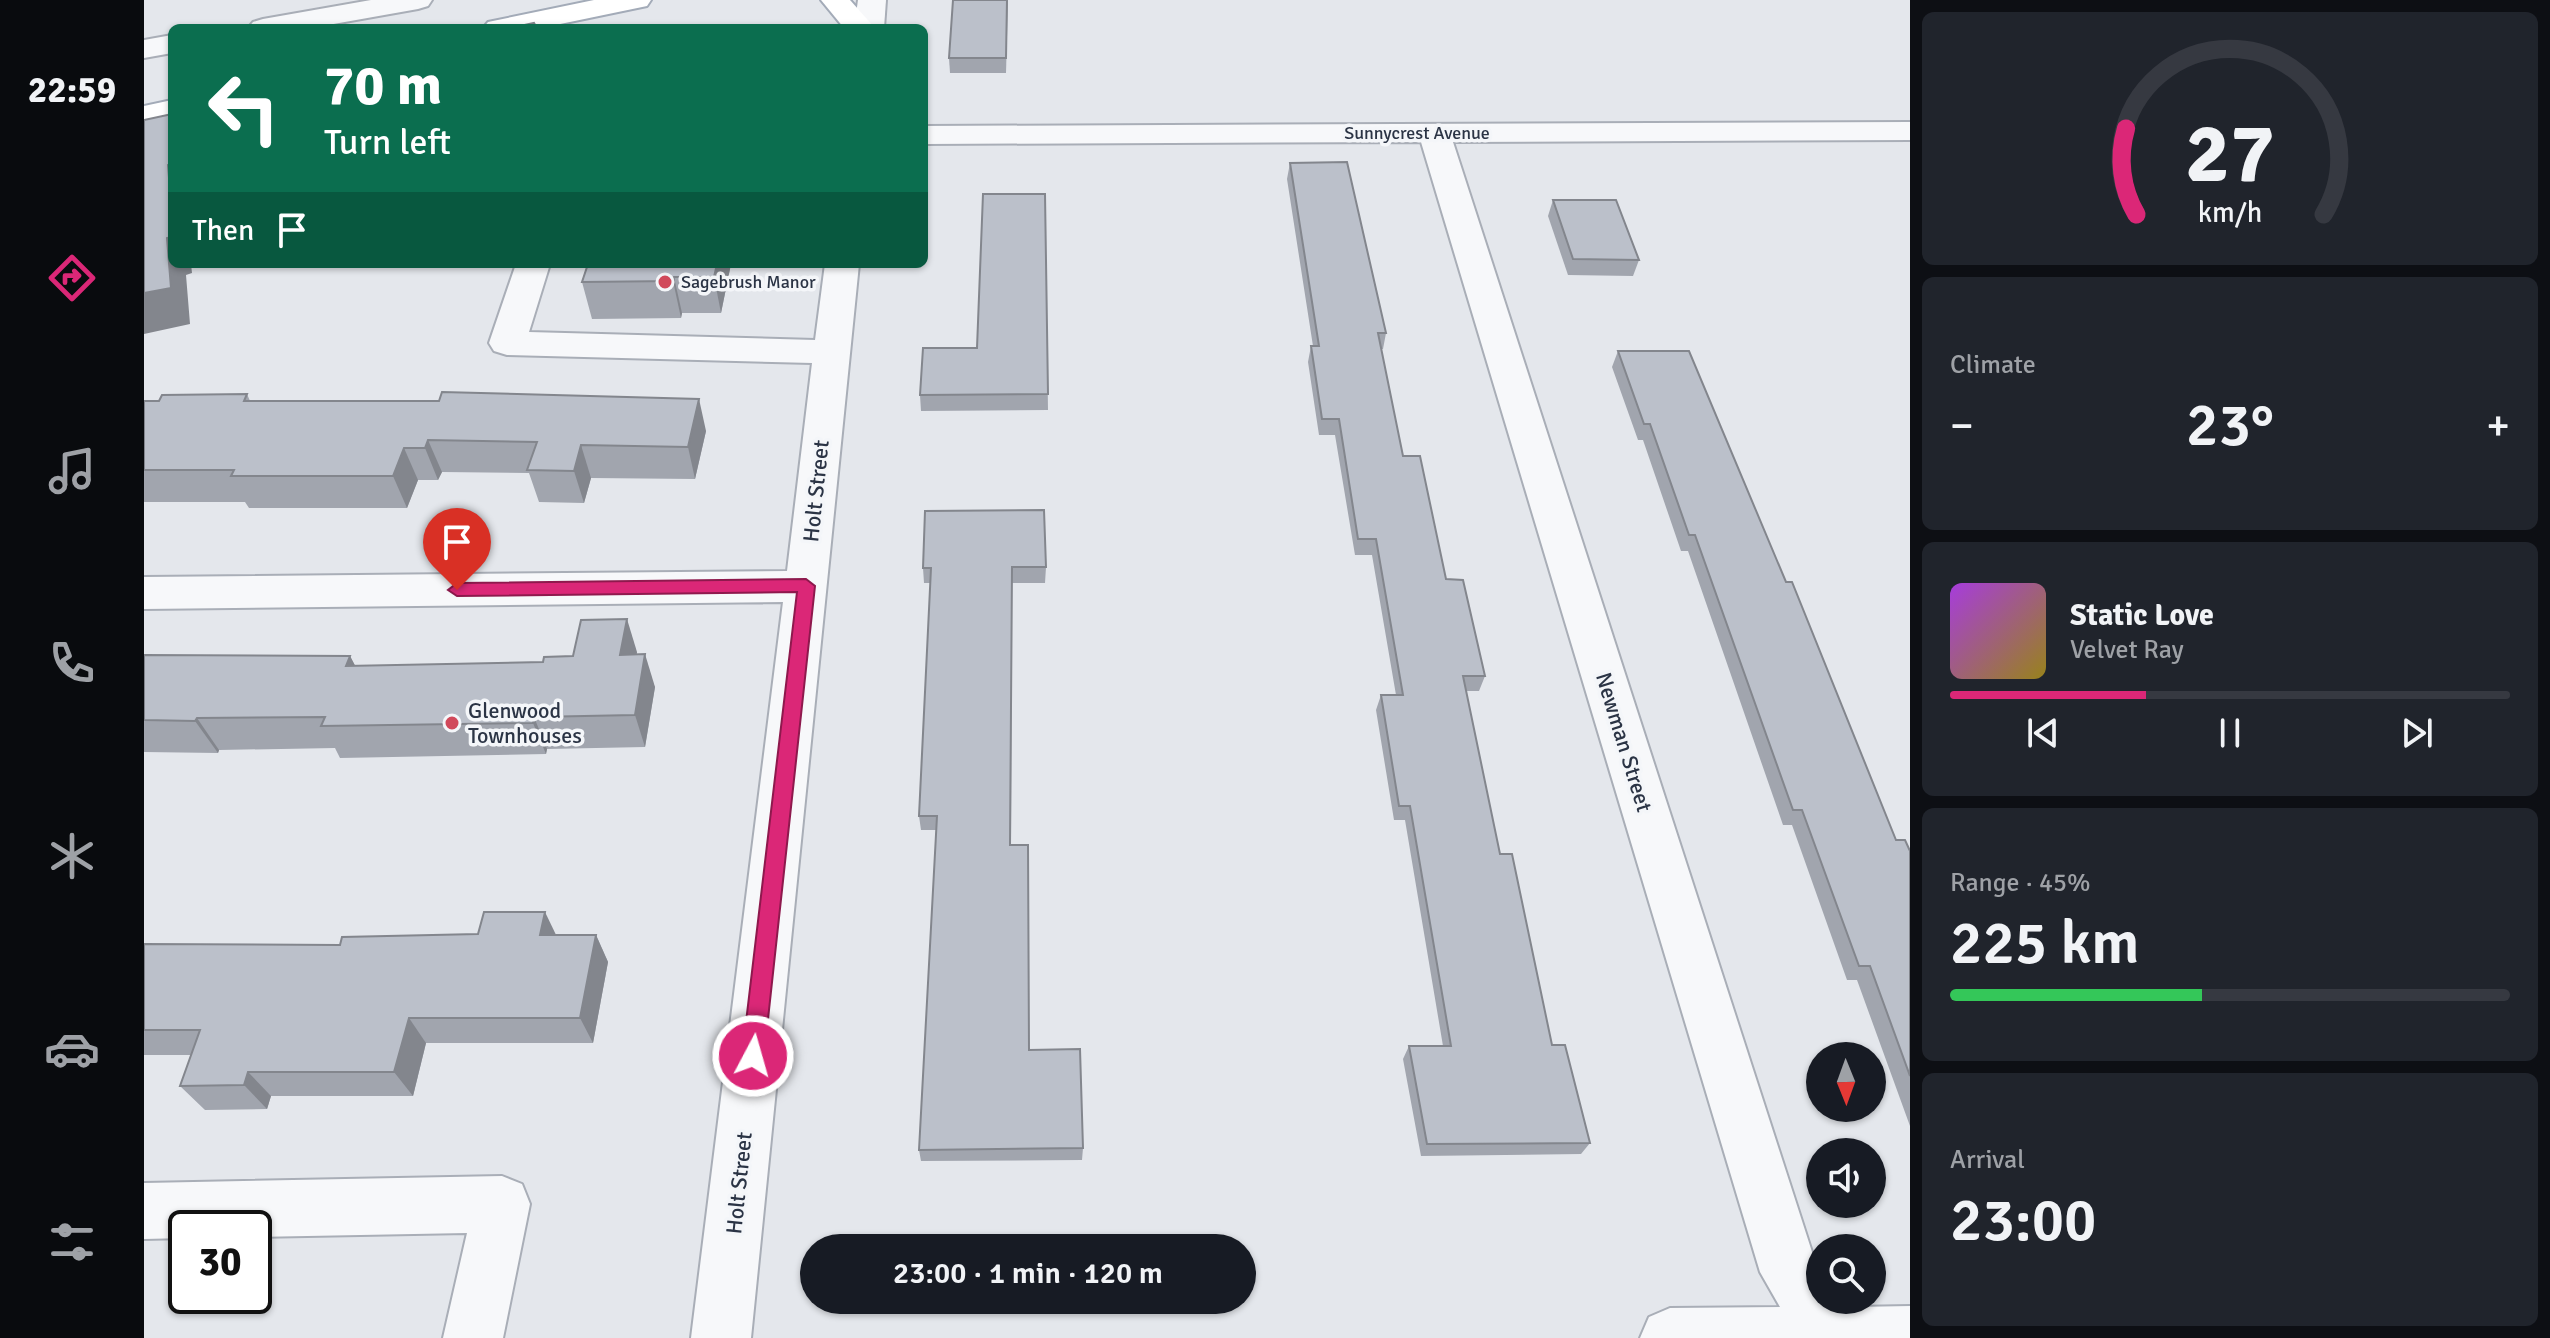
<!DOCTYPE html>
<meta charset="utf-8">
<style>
body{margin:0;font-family:Signika,sans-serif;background:#20242c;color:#f1f3f6;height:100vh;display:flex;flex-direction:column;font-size:30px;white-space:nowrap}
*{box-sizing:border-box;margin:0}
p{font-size:26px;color:#9ea1a6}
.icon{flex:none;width:44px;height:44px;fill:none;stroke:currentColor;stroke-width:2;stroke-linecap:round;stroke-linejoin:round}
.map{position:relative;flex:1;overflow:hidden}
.side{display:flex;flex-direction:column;gap:12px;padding:12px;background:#0d0f14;width:640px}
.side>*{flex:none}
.banner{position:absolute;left:24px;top:24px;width:760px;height:244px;border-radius:12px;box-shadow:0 2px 6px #0004;background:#0b6e4f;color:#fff;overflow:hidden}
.needle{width:52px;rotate:179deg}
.tools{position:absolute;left:1662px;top:1042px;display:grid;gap:16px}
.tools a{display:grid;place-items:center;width:80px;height:80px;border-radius:50%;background:#171b24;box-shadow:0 2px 6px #0004;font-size:40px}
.speed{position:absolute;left:24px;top:1210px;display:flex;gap:16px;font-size:40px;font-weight:700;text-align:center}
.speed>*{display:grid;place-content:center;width:104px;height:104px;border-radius:50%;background:#171b24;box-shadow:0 2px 6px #0004;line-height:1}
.speed .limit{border:4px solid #111;border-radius:12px;background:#fff;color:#111}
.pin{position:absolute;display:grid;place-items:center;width:68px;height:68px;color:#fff;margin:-82px -34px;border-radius:50% 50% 50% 0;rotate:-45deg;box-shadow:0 0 8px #0007}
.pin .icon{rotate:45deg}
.me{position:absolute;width:88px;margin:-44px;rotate:6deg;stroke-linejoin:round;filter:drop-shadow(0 0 6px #0008)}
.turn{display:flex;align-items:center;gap:28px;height:168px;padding:0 24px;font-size:36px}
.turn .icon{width:104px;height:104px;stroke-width:2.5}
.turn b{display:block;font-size:56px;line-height:68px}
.then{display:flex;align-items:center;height:76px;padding:0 24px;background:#0003;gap:16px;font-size:30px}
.big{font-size:60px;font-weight:600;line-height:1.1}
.side .card{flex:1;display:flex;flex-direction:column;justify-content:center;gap:12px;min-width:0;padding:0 28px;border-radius:12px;background:#20242c}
.side .dial{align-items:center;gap:0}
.dial svg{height:208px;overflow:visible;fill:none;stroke:#363941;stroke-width:7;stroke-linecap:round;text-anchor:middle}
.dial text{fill:#f1f3f6;stroke:none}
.song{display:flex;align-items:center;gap:24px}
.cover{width:96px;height:96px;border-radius:12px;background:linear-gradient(135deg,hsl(280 70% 55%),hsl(50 70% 35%))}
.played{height:8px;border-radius:4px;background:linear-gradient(90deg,#db2777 35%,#363941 35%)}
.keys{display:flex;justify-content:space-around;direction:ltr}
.heat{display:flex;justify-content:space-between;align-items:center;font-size:44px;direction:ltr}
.charge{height:12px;border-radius:6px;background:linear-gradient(90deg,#34c759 45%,#363941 0)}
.trip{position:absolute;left:656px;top:1234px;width:456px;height:80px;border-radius:40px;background:#171b24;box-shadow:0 2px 6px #0004;font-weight:600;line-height:80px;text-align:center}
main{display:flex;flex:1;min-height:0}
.tab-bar{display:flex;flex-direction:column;width:144px;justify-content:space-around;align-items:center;background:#090b0e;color:#9ea1a6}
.tab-bar .icon{width:56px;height:56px}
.tab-bar .active{color:#db2777}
.tab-bar b{font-size:36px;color:#f1f3f6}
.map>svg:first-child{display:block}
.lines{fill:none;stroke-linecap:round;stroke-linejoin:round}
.minor-casing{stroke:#a9aeb7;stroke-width:4}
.major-casing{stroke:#a3abb8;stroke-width:4}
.minor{fill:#f7f8fa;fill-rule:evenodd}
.major{fill:#fff;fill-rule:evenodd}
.wall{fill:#a1a5ae}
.shaded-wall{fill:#83868d}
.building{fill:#bbc0ca;stroke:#83868d;stroke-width:2}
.route{fill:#db2777;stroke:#8e194d;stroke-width:2}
.poi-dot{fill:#d1495b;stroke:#f4f6f9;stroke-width:3}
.labels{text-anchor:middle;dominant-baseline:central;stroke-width:7;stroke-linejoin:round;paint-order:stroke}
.far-street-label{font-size:18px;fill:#2b3445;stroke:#f4f6f9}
.far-poi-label{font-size:18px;fill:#2b3445;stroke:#f4f6f9;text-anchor:start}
.street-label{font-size:22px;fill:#2b3445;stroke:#f4f6f9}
.poi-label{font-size:22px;fill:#2b3445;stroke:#f4f6f9;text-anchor:start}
</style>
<main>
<nav class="tab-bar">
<b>22:59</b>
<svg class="icon active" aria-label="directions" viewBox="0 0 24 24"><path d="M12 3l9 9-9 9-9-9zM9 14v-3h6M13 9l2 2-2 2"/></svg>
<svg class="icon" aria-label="music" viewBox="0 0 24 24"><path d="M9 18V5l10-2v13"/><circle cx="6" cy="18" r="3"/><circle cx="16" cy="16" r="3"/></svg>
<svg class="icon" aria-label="phone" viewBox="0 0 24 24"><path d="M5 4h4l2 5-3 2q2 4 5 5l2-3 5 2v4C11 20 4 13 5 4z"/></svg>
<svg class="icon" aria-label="climate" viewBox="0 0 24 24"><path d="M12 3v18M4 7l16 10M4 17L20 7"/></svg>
<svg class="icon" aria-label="car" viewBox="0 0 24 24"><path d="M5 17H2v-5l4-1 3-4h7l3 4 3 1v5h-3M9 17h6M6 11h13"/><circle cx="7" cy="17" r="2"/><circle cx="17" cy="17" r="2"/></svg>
<svg class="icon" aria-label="filters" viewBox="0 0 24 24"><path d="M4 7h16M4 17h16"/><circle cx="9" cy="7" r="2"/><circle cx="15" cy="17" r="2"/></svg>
</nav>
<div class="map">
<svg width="1766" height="1338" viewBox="0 0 1766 1338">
<rect width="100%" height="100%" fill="#e4e7ec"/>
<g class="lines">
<!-- minor casing -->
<g class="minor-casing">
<g id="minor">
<polygon points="227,0 288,0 284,6 274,9 167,28 104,28 109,22 119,19"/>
<polygon points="714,0 742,0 740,28 710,28"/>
<polygon points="28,35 28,53 0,58 0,40"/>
<polygon points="1766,122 1766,140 1309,142 1669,1255 1676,1264 1676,1300 1705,1300 1710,1307 1766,1306 1766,1338 1496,1338 1505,1317 1526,1308 1636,1307 1616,1272 1277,142 780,144 780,126"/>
<polygon points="372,264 406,264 385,332 671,340 681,264 715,264 607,1338 547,1338 639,602 0,609 0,577 643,571 668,363 363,355 350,351 345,343"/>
<polygon points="358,1176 378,1184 386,1204 359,1338 299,1338 323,1233 110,1237 110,1228 42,1228 42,1238 0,1239 0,1183"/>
</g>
</g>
<!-- major casing -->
<g class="major-casing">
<g id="major">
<polygon points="450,0 507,0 503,6 397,28 339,28 344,22"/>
<polygon points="677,0 706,0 731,28 700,28"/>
<polygon points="28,100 28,118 0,124 0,106"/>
</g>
</g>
<!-- minor -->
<use href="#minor" class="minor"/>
<!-- major -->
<use href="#major" class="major"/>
</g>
<!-- wall -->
<g class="wall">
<polygon points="864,0 862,73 806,73 805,58"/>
<polygon points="1146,163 1242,333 1239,349 1237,349 1259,456 1302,579 1341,676 1335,691 1322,691 1356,854 1408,1045 1446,1143 1437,1154 1277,1156 1259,1059 1265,1046 1299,1046 1261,820 1250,820 1232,710 1237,695 1252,695 1228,555 1211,555 1191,435 1175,435 1164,362 1167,346 1169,346 1143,179"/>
<polygon points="901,194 904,410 777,411 776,395 833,348"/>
<polygon points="1409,200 1495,260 1489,276 1424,275 1404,216"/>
<polygon points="587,264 577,313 538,313 537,318 448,319 438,282"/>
<polygon points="1474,351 1642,582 1752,840 1766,851 1766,1126 1713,980 1703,980 1648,825 1639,825 1544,551 1537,551 1499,440 1494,440 1468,367"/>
<polygon points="103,394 106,401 562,431 551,479 447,478 440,503 395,502 385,473 298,472 294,480 274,480 263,508 105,508 101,502 0,502 0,401"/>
<polygon points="902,567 901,583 868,583 867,845 885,1050 939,1148 938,1160 777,1161 775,1150 792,830 777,830 775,816 787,583 780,583 779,568"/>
<polygon points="493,652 492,655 511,687 501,747 403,749 402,754 196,758 191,748 75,750 74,753 0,752 0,655 206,656 211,666 399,662 429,656"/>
<polygon points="413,935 452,935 464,962 449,1043 282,1043 269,1096 127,1096 123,1109 61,1110 36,1086 47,1055 0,1055 0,944 196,945"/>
</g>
<!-- shaded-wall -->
<g class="shaded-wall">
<polygon points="28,164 28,216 24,165"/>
<polygon points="28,237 28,264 47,264 48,273 42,275 46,324 0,334 0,293 23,238"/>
<polygon points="573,264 587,264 577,313 570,277"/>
<polygon points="530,277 538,313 537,318 529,281"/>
<polygon points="555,399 562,431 551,479 544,447"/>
<polygon points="284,440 298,472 294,480 281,448"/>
<polygon points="437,445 447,478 440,503 430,471"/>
<polygon points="260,448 274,480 263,508 249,476"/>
<polygon points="483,619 493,652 487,687 476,655"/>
<polygon points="501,654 511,687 501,747 491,715"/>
<polygon points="206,656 223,688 202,666"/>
<polygon points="390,717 403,749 402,754 389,723"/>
<polygon points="53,718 75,750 74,753 51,721"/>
<polygon points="401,912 414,939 396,935"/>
<polygon points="452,935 464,962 449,1043 436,1018"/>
<polygon points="265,1018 282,1043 269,1096 250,1072"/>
<polygon points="104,1072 127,1096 123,1109 100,1085"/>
</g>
<!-- building -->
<g class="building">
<polygon points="809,0 863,0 862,58 805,58"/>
<polygon points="390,23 393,28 367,28"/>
<polygon points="28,114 28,164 24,165 28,216 28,237 23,238 27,288 0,293 0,120"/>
<polygon points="1203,162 1242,333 1234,333 1259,456 1276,456 1302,579 1319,580 1341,676 1319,676 1356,854 1368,854 1408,1045 1421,1045 1446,1143 1283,1144 1265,1046 1307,1046 1266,806 1255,806 1237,695 1259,695 1232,539 1214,539 1195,419 1178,419 1167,346 1175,346 1146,163"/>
<polygon points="839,194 901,194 904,394 776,395 779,348 833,348"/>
<polygon points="1409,200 1472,200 1495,260 1429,259"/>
<polygon points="444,264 573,264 570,277 530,277 529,281 438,282"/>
<polygon points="1474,351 1545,351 1642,582 1648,582 1752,840 1761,840 1766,851 1766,1076 1726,966 1715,966 1658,810 1649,810 1551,535 1545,535 1506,424 1500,424"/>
<polygon points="298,392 555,399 544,447 437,445 430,471 383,470 393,442 284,440 281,448 260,448 249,476 87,476 90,470 0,470 0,401 15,401 18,395 103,394 100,401 295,401"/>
<polygon points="900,510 902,567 868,567 866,845 884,845 885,1050 936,1049 939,1148 775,1150 793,816 775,816 787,568 779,568 781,511"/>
<polygon points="483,619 476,655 501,654 491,715 390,717 389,723 177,726 181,717 53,718 51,721 0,720 0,655 206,656 202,666 399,662 400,657 429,656 437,620"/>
<polygon points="340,912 401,912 396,935 452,935 436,1018 265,1018 250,1072 104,1072 100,1085 36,1086 56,1030 0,1030 0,944 196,945 198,937 334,934"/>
</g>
<!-- route -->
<polygon class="route" points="662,579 671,586 620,1056 617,1063 609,1066 601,1063 598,1056 653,592 313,596 304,590 313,583"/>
<!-- markers -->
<g class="poi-dot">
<circle cx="521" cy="282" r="8"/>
<circle cx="308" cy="723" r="8"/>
</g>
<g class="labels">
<!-- far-street labels -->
<g class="far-street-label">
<text x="1273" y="133">Sunnycrest Avenue</text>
</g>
<!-- far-poi labels -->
<g class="far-poi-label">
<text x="537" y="282">Sagebrush Manor</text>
</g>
<!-- street labels -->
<g class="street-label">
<text transform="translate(672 491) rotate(-84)">Holt Street</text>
<text transform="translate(1480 742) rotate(73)">Newman Street</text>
<text transform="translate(595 1183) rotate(-84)">Holt Street</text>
</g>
<!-- poi labels -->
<g class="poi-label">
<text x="324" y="710">Glenwood<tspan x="324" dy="25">Townhouses</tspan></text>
</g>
</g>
</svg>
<div class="tools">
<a><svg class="needle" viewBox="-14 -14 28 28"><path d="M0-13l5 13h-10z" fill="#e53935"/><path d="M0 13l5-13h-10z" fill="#9ea1a6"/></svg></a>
<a><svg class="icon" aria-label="sound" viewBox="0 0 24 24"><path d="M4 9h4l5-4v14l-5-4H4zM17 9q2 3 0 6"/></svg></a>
<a><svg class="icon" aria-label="search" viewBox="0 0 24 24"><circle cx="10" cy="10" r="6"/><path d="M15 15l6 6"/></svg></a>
</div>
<div class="speed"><div class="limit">30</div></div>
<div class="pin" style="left:313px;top:590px;background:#d93025"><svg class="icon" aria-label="arrive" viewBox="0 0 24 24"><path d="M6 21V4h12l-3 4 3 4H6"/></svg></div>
<svg class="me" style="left:609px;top:1056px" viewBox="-20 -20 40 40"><circle r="17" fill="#db2777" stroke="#fff" stroke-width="3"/><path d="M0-11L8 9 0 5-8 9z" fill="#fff"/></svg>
<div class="trip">23:00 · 1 min · 120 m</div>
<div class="banner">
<div class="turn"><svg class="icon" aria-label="left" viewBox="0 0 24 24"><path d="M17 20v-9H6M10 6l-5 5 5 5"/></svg><div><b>70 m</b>Turn left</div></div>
<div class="then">Then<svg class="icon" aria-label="arrive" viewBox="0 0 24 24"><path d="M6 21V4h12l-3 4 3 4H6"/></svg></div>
</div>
</div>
<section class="side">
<div class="card dial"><svg viewBox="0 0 100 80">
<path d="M14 69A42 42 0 1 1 86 69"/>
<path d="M14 69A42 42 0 0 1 10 36" stroke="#db2777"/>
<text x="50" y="56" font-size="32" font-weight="700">27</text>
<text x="50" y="72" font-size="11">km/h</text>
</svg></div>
<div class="card"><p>Climate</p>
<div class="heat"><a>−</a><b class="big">23°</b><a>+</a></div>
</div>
<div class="card">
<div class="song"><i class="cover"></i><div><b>Static Love</b><p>Velvet Ray</p></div></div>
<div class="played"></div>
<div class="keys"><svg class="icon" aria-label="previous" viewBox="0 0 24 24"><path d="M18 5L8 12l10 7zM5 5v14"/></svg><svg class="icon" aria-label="pause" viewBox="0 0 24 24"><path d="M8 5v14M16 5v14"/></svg><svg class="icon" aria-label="next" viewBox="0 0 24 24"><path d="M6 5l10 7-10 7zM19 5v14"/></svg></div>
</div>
<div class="card"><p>Range · 45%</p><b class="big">225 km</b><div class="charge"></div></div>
<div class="card"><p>Arrival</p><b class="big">23:00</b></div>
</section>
</main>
